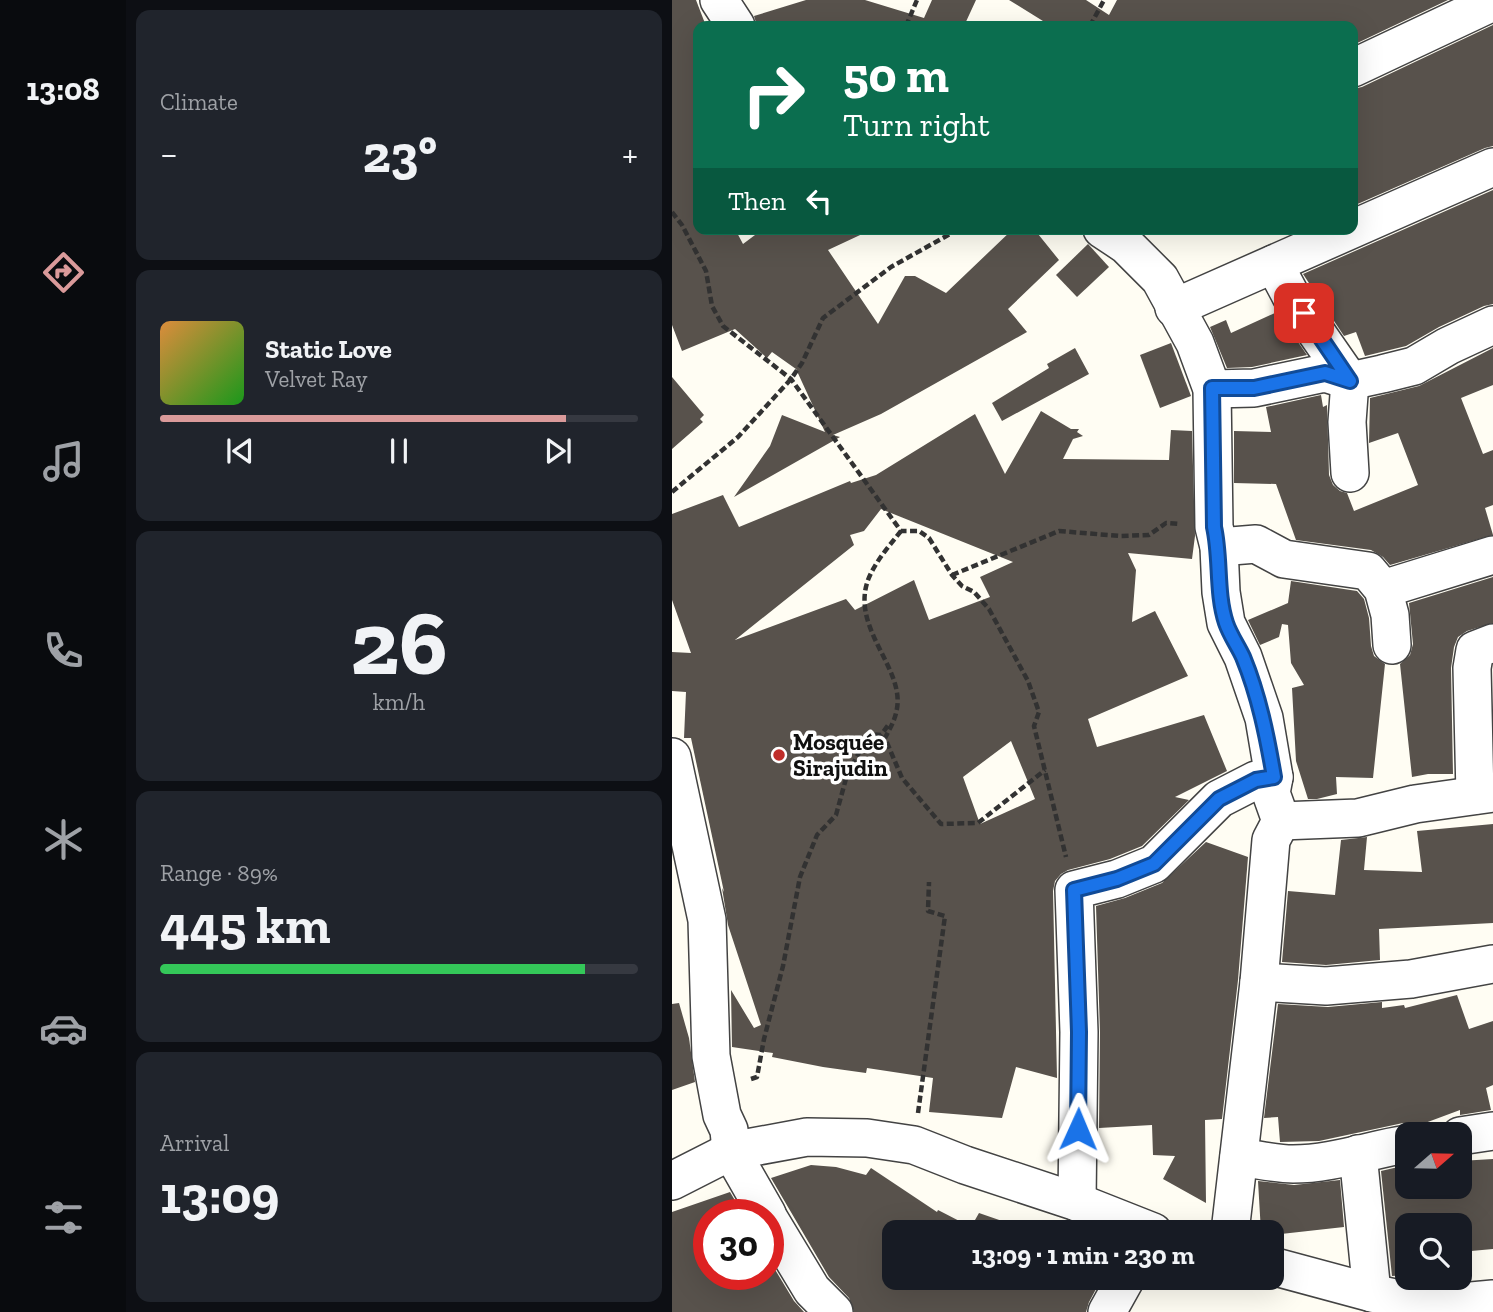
<!DOCTYPE html>
<meta charset="utf-8">
<style>
body{margin:0;font-family:"Zilla Slab",serif;background:#20242c;color:#f1f3f6;height:100vh;display:flex;flex-direction:column;font-size:26px;white-space:nowrap}
*{box-sizing:border-box;margin:0}
p{font-size:23px;color:#9ea1a6}
.icon{flex:none;width:38px;height:38px;fill:none;stroke:currentColor;stroke-width:2;stroke-linecap:round;stroke-linejoin:round}
.map{position:relative;flex:1;overflow:hidden}
.panel{display:flex;flex-direction:column;gap:10px;padding:10px;background:#0d0f14;width:546px}
.panel>*{flex:none}
.top-card{position:absolute;left:21px;top:21px;width:665px;height:214px;border-radius:14px;box-shadow:0 7px 28px #0002;background:#0b6e4f;color:#fff;overflow:hidden}
.needle{width:46px;rotate:70deg}
.controls{position:absolute;left:723px;top:1122px;display:grid;gap:14px}
.controls a{display:grid;place-items:center;width:77px;height:77px;border-radius:14px;background:#171b24;box-shadow:0 7px 28px #0002;font-size:35px}
.speed{position:absolute;left:21px;top:1199px;display:flex;gap:14px;font-size:35px;font-weight:700;text-align:center}
.speed>*{display:grid;place-content:center;width:91px;height:91px;border-radius:50%;background:#171b24;box-shadow:0 7px 28px #0002;line-height:1}
.speed .limit{border:10px solid #d22;background:#fff;color:#111}
.pin{position:absolute;display:grid;place-items:center;width:60px;height:60px;color:#fff;margin:-30px;border-radius:14px;box-shadow:0 4px 10px #0006}
.me{position:absolute;width:77px;margin:-38px;rotate:1deg;stroke-linejoin:round;filter:drop-shadow(0 0 5px #0008)}
.turn{display:flex;align-items:center;gap:24px;height:147px;padding:0 35px;font-size:32px}
.turn .icon{width:91px;height:91px;stroke-width:2.5}
.turn b{display:block;font-size:49px;line-height:60px}
.then{display:flex;align-items:center;height:66px;padding:0 35px;background:#0003;gap:14px;font-size:26px}
.big{font-size:52px;font-weight:700;line-height:1.1}
.panel .tile{flex:1;display:flex;flex-direction:column;justify-content:center;gap:10px;min-width:0;padding:0 24px;border-radius:14px;background:#20242c}
.panel .dial{align-items:center;gap:0}
.dial b{font-size:91px;line-height:1}
.song{display:flex;align-items:center;gap:21px}
.cover{width:84px;height:84px;border-radius:10px;background:linear-gradient(135deg,hsl(30 70% 55%),hsl(120 70% 35%))}
.played{height:7px;border-radius:4px;background:linear-gradient(90deg,#da9a9a 85%,#363941 85%)}
.keys{display:flex;justify-content:space-around;direction:ltr}
.heat{display:flex;justify-content:space-between;align-items:center;font-size:38px;direction:ltr}
.charge{height:10px;border-radius:5px;background:linear-gradient(90deg,#34c759 89%,#363941 0)}
.trip{position:absolute;left:210px;top:1220px;width:402px;height:70px;border-radius:14px;background:#171b24;box-shadow:0 7px 28px #0002;font-weight:700;line-height:70px;text-align:center}
main{display:flex;flex:1;min-height:0}
.tabs{display:flex;flex-direction:column;width:126px;justify-content:space-around;align-items:center;background:#090b0e;color:#9ea1a6}
.tabs .icon{width:49px;height:49px}
.tabs .selected{color:#da9a9a}
.tabs b{font-size:32px;color:#f1f3f6}
.map>svg:first-child{display:block}
.building{fill:#58524c;fill-rule:evenodd}
.lines{fill:none;stroke-linecap:round;stroke-linejoin:round}
.minor-casing{stroke:#434343;stroke-width:40}
.path{stroke:#323232;stroke-width:4.5;stroke-dasharray:7 3.5;stroke-linecap:butt}
.minor{stroke:#fff;stroke-width:37}
.route-casing{stroke:#114b97;stroke-width:18}
.route{stroke:#1a73e8;stroke-width:12}
.poi-dot{fill:#bf2d29;stroke:#fff;stroke-width:2.5}
.labels{text-anchor:middle;dominant-baseline:central;stroke-width:7;stroke-linejoin:round;paint-order:stroke}
.poi-label{font-size:23px;font-weight:bold;fill:#101010;stroke:#fff;text-anchor:start}
</style>
<main>
<nav class="tabs">
<b>13:08</b>
<svg class="icon selected" aria-label="directions" viewBox="0 0 24 24"><path d="M12 3l9 9-9 9-9-9zM9 14v-3h6M13 9l2 2-2 2"/></svg>
<svg class="icon" aria-label="music" viewBox="0 0 24 24"><path d="M9 18V5l10-2v13"/><circle cx="6" cy="18" r="3"/><circle cx="16" cy="16" r="3"/></svg>
<svg class="icon" aria-label="phone" viewBox="0 0 24 24"><path d="M5 4h4l2 5-3 2q2 4 5 5l2-3 5 2v4C11 20 4 13 5 4z"/></svg>
<svg class="icon" aria-label="climate" viewBox="0 0 24 24"><path d="M12 3v18M4 7l16 10M4 17L20 7"/></svg>
<svg class="icon" aria-label="car" viewBox="0 0 24 24"><path d="M5 17H2v-5l4-1 3-4h7l3 4 3 1v5h-3M9 17h6M6 11h13"/><circle cx="7" cy="17" r="2"/><circle cx="17" cy="17" r="2"/></svg>
<svg class="icon" aria-label="filters" viewBox="0 0 24 24"><path d="M4 7h16M4 17h16"/><circle cx="9" cy="7" r="2"/><circle cx="15" cy="17" r="2"/></svg>
</nav>
<section class="panel">
<div class="tile"><p>Climate</p>
<div class="heat"><a>−</a><b class="big">23°</b><a>+</a></div>
</div>
<div class="tile">
<div class="song"><i class="cover"></i><div><b>Static Love</b><p>Velvet Ray</p></div></div>
<div class="played"></div>
<div class="keys"><svg class="icon" aria-label="previous" viewBox="0 0 24 24"><path d="M18 5L8 12l10 7zM5 5v14"/></svg><svg class="icon" aria-label="pause" viewBox="0 0 24 24"><path d="M8 5v14M16 5v14"/></svg><svg class="icon" aria-label="next" viewBox="0 0 24 24"><path d="M6 5l10 7-10 7zM19 5v14"/></svg></div>
</div>
<div class="tile dial"><b>26</b><p>km/h</p></div>
<div class="tile"><p>Range · 89%</p><b class="big">445 km</b><div class="charge"></div></div>
<div class="tile"><p>Arrival</p><b class="big">13:09</b></div>
</section>
<div class="map">
<svg width="821" height="1312" viewBox="0 0 821 1312">
<rect width="100%" height="100%" fill="#fffdf3"/>
<!-- building -->
<g class="building">
<polygon points="0,0 24,0 34,26 26,26 26,229 63,229 71,244 91,229 201,229 156,250 206,324 233,276 243,276 274,293 341,229 362,229 387,260 336,309 355,332 209,414 161,435 168,437 62,497 98,446 110,415 153,432 124,369 100,352 95,358 63,329 10,351 0,325"/>
<polygon points="134,0 193,0 252,18 260,0 304,0 292,26 269,26 258,21 257,26 85,26 82,16"/>
<polygon points="337,0 414,0 437,15 445,0 776,0 681,45 681,26 379,26"/>
<polygon points="821,25 821,146 813,148 681,206 681,89 690,87"/>
<polygon points="821,190 821,304 812,306 767,327 734,346 693,356 684,332 672,336 631,274"/>
<polygon points="416,244 437,267 405,297 384,275"/>
<polygon points="605,312 635,355 580,367 555,368 538,327 554,320 559,333"/>
<polygon points="499,343 519,396 488,408 468,355"/>
<polygon points="403,348 417,374 330,421 320,403 377,368 375,364"/>
<polygon points="821,348 821,385 789,398 811,454 821,450 821,505 813,508 821,535 718,565 711,557 699,550 624,540 604,484 562,483 562,431 599,432 594,407 649,395 651,407 655,405 657,475 661,485 668,491 675,493 682,511 746,485 726,433 697,443 698,398 747,386"/>
<polygon points="0,377 32,415 28,419 31,422 0,449"/>
<path d="M369 411 399 429H407L405 432 411 436 401 439 391 459 497 460 499 430 520 431 523 536 520 559 456 553 464 570 460 622 483 611 516 676 416 719 425 747 532 715 555 771 503 797 517 800 470 846 438 859 396 870 389 874 383 881 381 891 385 1078 344 1067 330 1118 257 1112 261 1078 195 1068 194 1073 151 1067 100 1057 101 1053 60 1047 59 990 82 1028 89 1025 56 925 50 888 52 892 19 738H12L14 692 0 691V652L19 653 0 600V514L51 495 67 527 178 481 179 483 204 475 303 414 333 474ZM209 509 341 562 308 577 318 597 257 620 242 580 183 610 174 599 63 640 182 545 178 535 192 531ZM339 741 363 799 308 824 291 777Z"/>
<polygon points="821,577 821,623 795,631 786,637 782,647 779,668 781,774 756,774 740,777 728,664 738,655 741,644 737,603"/>
<polygon points="619,581 685,591 692,599 697,618 699,646 702,656 713,664 701,778 664,777 665,794 645,799 636,799 624,761 620,688 632,685 619,663 616,625 610,624 607,637 588,645 576,620 616,603"/>
<polygon points="821,824 821,923 707,929 708,960 654,965 610,962 616,891 663,895 669,840 695,837 692,870 750,872 745,831"/>
<polygon points="534,842 576,857 566,980 550,1119 533,1120 534,1203 491,1179 503,1156 481,1155 480,1125 427,1128 428,1032 424,906 453,898 490,883"/>
<polygon points="785,995 797,1029 821,1021 821,1085 814,1088 819,1110 788,1115 788,1110 745,1126 731,1123 647,1141 608,1142 606,1117 592,1118 606,1004 656,1007 710,1002 710,1008 732,1005 733,1008"/>
<polygon points="7,1003 17,1038 23,1082 0,1090 0,1004"/>
<polygon points="821,1159 821,1249 788,1252 788,1225 735,1225 735,1275 720,1276 709,1171 735,1165 735,1186 788,1186 788,1161"/>
<polygon points="139,1165 164,1167 194,1175 199,1168 265,1212 266,1210 299,1227 307,1213 362,1232 222,1232 222,1278 430,1278 417,1302 414,1312 182,1312 177,1298 157,1277 99,1178"/>
<polygon points="668,1180 672,1227 600,1235 600,1232 589,1232 586,1181 622,1185"/>
<polygon points="58,1192 71,1214 37,1214 37,1274 96,1274 96,1258 122,1301 132,1312 0,1312 0,1212"/>
</g>
<g class="lines">
<!-- minor casing -->
<g class="minor-casing">
<g id="minor">
<polyline points="47,0 64,26"/>
<polyline points="681,68 821,2"/>
<polyline points="430,229 454,245 488,279 523,343 540,389 542,527 547,547 549,592 554,623 571,657 592,718 602,777 599,793 609,821 599,840 587,982 558,1232"/>
<polyline points="602,264 619,296 678,381 675,422 678,473"/>
<polyline points="502,308 821,167"/>
<polyline points="540,389 582,388 653,373 678,381 710,374 742,366 776,346 821,325"/>
<polyline points="547,547 584,544 612,559 696,571 711,589 718,615 720,645"/>
<polyline points="711,589 821,555"/>
<polyline points="0,757 35,920 39,1056 50,1115 57,1130 59,1151 95,1214"/>
<polyline points="803,795 800,668 803,650 821,643"/>
<polyline points="609,821 686,818 743,804 821,793"/>
<polyline points="587,982 654,986 739,979 821,964"/>
<polyline points="788,1136 821,1131"/>
<polyline points="686,1154 700,1293"/>
<path d="M567 1157C584 1159 603 1164 621 1164 660 1164 697 1150 735 1144"/>
<polyline points="0,1181 59,1151 135,1137 195,1138 242,1145 293,1165 405,1202 481,1232"/>
<polyline points="405,1202 407,1032 402,890 445,879 482,864 547,799 584,780 602,777"/>
<polyline points="96,1217 140,1290 162,1312"/>
<polyline points="600,1266 700,1293 756,1305 821,1299"/>
<polyline points="435,1312 454,1278"/>
</g>
</g>
<!-- path -->
<g class="path">
<polyline points="234,26 245,0"/>
<polyline points="418,26 432,0"/>
<polyline points="0,212 10,225 34,271 40,306 51,326 119,379 229,531 247,531 257,538 280,575 290,586 302,592 317,609 356,681 367,712 362,726 394,857"/>
<polyline points="0,492 66,437 119,379 130,363 151,318 219,267 287,229"/>
<path d="M229 531C217 546 203 562 196 580 178 630 236 670 224 713 222 722 217 730 213 738L230 778 269 824 306 823 373 770"/>
<polyline points="280,575 387,531 448,536 477,535 494,523 508,524"/>
<polyline points="79,1079 85,1077 92,1039 111,966 128,877 145,835 164,815 175,775 197,734 209,735 217,724"/>
<polyline points="246,1113 273,916 256,911 257,882"/>
</g>
<!-- minor -->
<use href="#minor" class="minor"/>
</g>
<g class="lines">
<!-- route casing -->
<g class="route-casing">
<path id="route" d="M406 1129 407 1032 402 890 445 879 482 864 547 799 584 780 602 777C595 736 587 696 571 657 566 646 558 635 554 623 544 593 549 558 542 527L540 388H582L653 373 678 381 632 313"/>
</g>
<!-- route -->
<use href="#route" class="route"/>
</g>
<!-- markers -->
<circle class="poi-dot" cx="107" cy="755" r="7"/>
<g class="labels">
<!-- poi labels -->
<g class="poi-label">
<text x="121" y="742">Mosquée<tspan x="121" dy="26">Sirajudin</tspan></text>
</g>
</g>
</svg>
<div class="controls">
<a><svg class="needle" viewBox="-14 -14 28 28"><path d="M0-13l5 13h-10z" fill="#e53935"/><path d="M0 13l5-13h-10z" fill="#9ea1a6"/></svg></a>
<a><svg class="icon" aria-label="search" viewBox="0 0 24 24"><circle cx="10" cy="10" r="6"/><path d="M15 15l6 6"/></svg></a>
</div>
<div class="speed"><div class="limit">30</div></div>
<div class="pin" style="left:632px;top:313px;background:#d93025"><svg class="icon" aria-label="arrive" viewBox="0 0 24 24"><path d="M6 21V4h12l-3 4 3 4H6"/></svg></div>
<svg class="me" style="left:406px;top:1129px" viewBox="-20 -20 40 40"><path d="M0-17L14 15 0 8-14 15z" fill="#1a73e8" stroke="#fff" stroke-width="4"/></svg>
<div class="trip">13:09 · 1 min · 230 m</div>
<div class="top-card">
<div class="turn"><svg class="icon" aria-label="right" viewBox="0 0 24 24"><path d="M7 20v-9h11M14 6l5 5-5 5"/></svg><div><b>50 m</b>Turn right</div></div>
<div class="then">Then<svg class="icon" aria-label="left" viewBox="0 0 24 24"><path d="M17 20v-9H6M10 6l-5 5 5 5"/></svg></div>
</div>
</div>
</main>
